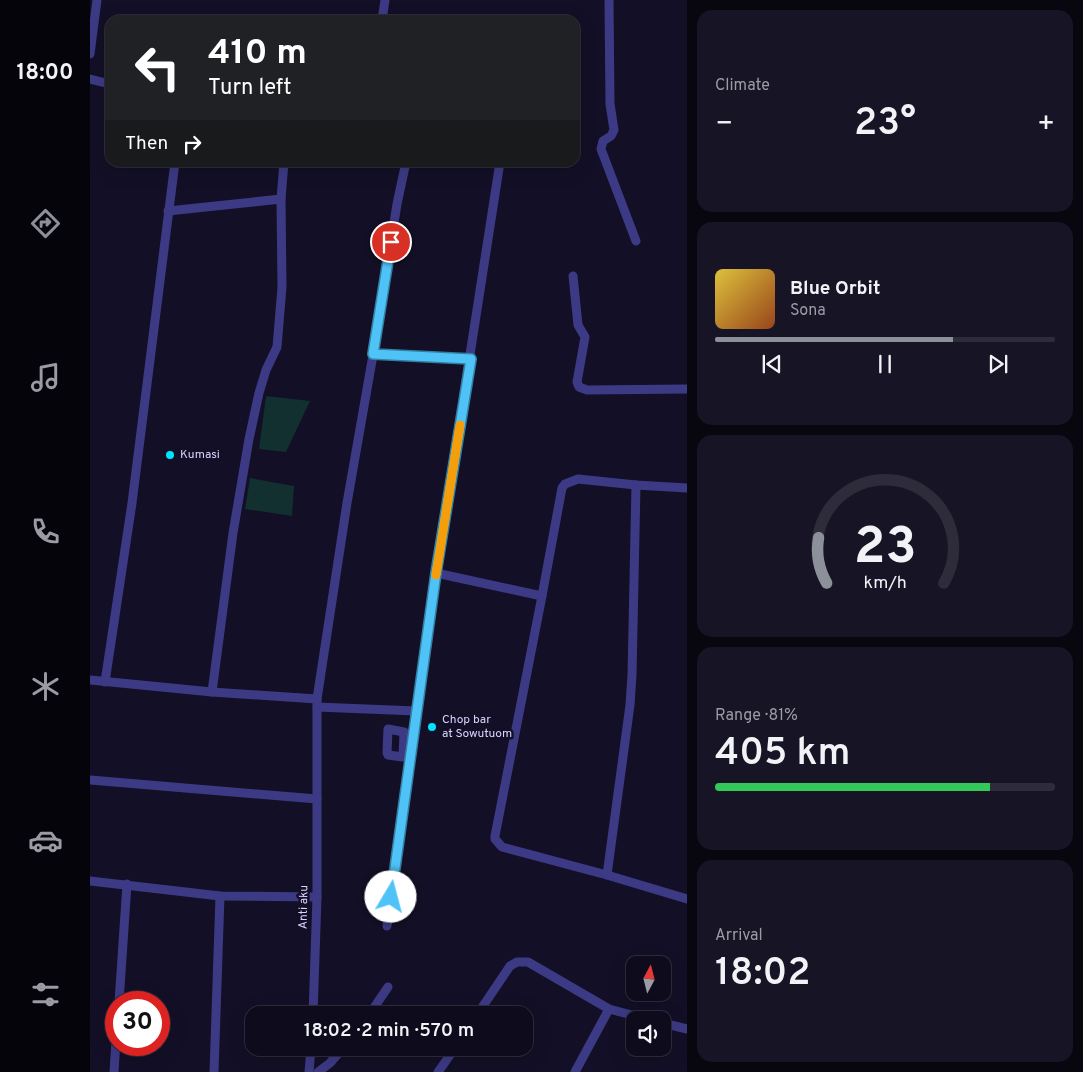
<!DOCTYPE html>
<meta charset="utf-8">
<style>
body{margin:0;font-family:Overpass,sans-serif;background:#171425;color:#f1f3f6;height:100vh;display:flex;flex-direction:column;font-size:19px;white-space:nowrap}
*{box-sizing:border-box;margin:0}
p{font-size:16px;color:#9b9ba3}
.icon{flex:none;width:28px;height:28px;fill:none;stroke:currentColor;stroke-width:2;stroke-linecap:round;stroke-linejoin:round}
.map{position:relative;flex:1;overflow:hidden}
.drawer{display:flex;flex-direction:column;gap:10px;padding:10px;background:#08060f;width:396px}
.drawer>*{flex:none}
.hud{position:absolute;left:15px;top:15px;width:475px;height:152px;border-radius:15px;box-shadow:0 5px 20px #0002,0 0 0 1px #2e2b3b;background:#202124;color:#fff;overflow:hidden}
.needle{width:32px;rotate:7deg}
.tools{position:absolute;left:536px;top:956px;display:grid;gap:10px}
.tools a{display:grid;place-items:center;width:45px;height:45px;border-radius:10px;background:#0e0b1c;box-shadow:0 5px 20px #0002,0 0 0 1px #2e2b3b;font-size:25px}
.speed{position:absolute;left:15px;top:991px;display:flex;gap:10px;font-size:25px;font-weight:700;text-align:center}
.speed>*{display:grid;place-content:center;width:65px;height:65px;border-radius:50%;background:#0e0b1c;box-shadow:0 5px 20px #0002,0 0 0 1px #2e2b3b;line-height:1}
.speed .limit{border:8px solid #d22;background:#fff;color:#111}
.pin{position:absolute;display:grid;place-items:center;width:42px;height:42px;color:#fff;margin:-21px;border:2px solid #fff;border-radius:50%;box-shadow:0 1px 5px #0007}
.me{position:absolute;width:55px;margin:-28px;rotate:8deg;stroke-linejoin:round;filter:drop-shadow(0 0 4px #0008)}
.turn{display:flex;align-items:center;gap:18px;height:105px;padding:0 20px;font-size:22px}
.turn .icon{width:65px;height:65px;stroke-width:2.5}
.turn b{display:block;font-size:35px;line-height:42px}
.then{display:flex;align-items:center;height:48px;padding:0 20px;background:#0003;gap:10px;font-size:19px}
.big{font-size:38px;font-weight:600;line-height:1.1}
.drawer .tile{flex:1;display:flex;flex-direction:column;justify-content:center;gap:8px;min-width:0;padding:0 18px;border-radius:15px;background:#171425}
.drawer .dial{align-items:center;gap:0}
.dial svg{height:130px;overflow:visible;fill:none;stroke:#2e2b3b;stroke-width:7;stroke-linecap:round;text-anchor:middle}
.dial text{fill:#f1f3f6;stroke:none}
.song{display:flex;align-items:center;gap:15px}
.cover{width:60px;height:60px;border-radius:8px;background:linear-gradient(135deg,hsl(50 70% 55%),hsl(20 70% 35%))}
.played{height:5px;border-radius:2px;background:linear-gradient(90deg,#8c9099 70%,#2e2b3b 70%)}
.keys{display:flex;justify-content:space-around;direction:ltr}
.heat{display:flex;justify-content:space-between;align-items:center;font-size:28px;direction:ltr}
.charge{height:8px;border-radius:4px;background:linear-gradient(90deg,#34c759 81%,#2e2b3b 0)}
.trip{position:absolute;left:155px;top:1006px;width:288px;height:50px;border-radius:15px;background:#0e0b1c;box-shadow:0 5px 20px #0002,0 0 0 1px #2e2b3b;font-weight:600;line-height:50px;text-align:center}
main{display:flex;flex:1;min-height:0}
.dock{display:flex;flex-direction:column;width:90px;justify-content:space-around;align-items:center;background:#06040b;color:#9b9ba3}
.dock .icon{width:35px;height:35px}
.dock .active{color:#8c9099}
.dock b{font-size:22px;color:#f1f3f6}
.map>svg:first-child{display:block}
.green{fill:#12302f}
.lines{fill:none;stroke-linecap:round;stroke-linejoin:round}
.minor{stroke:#3d3a85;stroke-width:9}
.route-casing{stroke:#337fa1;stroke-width:12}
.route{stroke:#4fc3f7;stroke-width:9}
.slow{stroke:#f59e0b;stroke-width:9}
.poi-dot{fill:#00e5ff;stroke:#130f26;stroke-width:2}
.labels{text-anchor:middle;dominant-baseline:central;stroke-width:5;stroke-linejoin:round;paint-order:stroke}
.poi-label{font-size:12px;fill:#d9d4ff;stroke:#130f26;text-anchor:start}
.street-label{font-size:12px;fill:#d9d4ff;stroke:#130f26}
</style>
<main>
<nav class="dock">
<b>18:00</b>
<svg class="icon active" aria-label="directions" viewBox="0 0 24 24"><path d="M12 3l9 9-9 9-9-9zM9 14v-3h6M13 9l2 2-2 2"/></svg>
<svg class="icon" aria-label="music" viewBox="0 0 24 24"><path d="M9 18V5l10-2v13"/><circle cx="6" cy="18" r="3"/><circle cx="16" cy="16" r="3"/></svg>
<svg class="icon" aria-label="phone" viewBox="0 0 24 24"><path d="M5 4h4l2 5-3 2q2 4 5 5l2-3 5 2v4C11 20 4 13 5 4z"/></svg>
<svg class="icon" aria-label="climate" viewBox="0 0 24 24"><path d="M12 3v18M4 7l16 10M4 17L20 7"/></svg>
<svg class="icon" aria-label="car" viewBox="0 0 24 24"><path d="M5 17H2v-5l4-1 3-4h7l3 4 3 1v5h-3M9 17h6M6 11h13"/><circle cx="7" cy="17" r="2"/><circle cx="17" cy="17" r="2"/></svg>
<svg class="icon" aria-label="filters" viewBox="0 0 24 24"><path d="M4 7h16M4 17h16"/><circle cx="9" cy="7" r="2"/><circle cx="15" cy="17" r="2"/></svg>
</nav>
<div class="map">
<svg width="597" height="1072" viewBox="0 0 597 1072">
<rect width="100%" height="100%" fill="#130f26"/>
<!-- green -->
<g class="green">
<polygon points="176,396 220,401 196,452 169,449"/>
<polygon points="160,478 204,486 202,516 155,509"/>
</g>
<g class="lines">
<!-- minor -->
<g class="minor">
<polyline points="519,0 520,104 524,130 521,136 513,141 511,149 546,241"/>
<polyline points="292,20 295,0"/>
<polyline points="0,54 7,0"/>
<polyline points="0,79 20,84"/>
<polyline points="78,211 191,199"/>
<polyline points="483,276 488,325 495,337 487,382 489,387 497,390 597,389"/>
<polyline points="283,355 381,359"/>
<polyline points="597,488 546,485 488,479 475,484 472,488 452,596 405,836 405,839 412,847 517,875 597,899"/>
<polyline points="346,573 452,596"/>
<polyline points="0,680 122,692 227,699"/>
<polyline points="15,682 42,503 85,162"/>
<polyline points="122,692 143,533 159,439 169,393 176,370 187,347 192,287 191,199 194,162"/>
<polyline points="227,707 326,711"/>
<polyline points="297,753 298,729 314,732 313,757 298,755"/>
<polyline points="0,780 227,799"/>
<polyline points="517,875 540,705 542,675 546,485"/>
<polyline points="0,881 130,896 227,897"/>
<polyline points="297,926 346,573 410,162"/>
<polyline points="29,1002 37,884"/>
<polyline points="223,1015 227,897 227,699 257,503 283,355 307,204 316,162"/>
<polyline points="279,1015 298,987"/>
<polyline points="387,1015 420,966 427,962 438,962 519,1009 561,1020"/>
<polyline points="572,1023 597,1029"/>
<polyline points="24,1072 26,1040"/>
<polyline points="124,1072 130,896"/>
<polyline points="219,1072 221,1048"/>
<polyline points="228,1072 240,1063 253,1048"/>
<polyline points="348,1072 365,1048"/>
<polyline points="485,1072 519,1009"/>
</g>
</g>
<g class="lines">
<!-- route casing -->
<g class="route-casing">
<polyline id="route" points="301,897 346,573 381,359 283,354 301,242"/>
</g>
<!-- route -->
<use href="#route" class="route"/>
<!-- slow -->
<polyline class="slow" points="346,575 370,425"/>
</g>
<!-- markers -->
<g class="poi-dot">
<circle cx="80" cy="455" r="5"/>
<circle cx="342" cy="727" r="5"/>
</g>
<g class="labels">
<!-- poi labels -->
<g class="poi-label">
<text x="90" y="455">Kumasi</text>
<text x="352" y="720">Chop bar<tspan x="352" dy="14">at Sowutuom</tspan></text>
</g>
<!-- street labels -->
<g class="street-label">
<text transform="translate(214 907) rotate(-89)">Anti aku</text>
</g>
</g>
</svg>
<div class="tools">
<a><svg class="needle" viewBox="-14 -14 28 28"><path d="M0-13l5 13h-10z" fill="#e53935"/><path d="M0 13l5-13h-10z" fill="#9b9ba3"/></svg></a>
<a><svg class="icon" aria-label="sound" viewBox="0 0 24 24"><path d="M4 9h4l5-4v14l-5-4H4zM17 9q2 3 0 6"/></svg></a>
</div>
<div class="speed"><div class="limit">30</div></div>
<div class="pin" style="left:301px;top:242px;background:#d93025"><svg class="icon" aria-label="arrive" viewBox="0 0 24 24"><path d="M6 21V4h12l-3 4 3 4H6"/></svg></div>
<svg class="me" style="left:301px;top:897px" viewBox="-20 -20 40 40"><circle r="19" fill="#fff"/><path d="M0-13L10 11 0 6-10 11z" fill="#4fc3f7"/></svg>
<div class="trip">18:02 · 2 min · 570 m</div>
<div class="hud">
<div class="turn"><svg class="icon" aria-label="left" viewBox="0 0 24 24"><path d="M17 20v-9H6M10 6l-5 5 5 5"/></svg><div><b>410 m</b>Turn left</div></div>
<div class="then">Then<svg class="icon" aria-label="right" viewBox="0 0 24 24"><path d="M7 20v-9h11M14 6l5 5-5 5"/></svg></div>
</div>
</div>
<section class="drawer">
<div class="tile"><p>Climate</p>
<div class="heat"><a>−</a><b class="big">23°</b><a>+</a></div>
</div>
<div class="tile">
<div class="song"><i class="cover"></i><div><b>Blue Orbit</b><p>Sona</p></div></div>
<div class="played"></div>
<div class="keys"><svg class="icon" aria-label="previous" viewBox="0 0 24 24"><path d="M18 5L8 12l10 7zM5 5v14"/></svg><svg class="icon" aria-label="pause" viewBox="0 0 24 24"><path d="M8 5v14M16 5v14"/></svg><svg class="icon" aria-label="next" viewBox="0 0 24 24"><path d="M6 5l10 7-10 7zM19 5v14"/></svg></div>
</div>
<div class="tile dial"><svg viewBox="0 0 100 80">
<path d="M14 69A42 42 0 1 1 86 69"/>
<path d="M14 69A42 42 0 0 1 9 41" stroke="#8c9099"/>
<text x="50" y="56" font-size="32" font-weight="700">23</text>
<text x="50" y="72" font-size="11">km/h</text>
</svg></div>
<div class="tile"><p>Range · 81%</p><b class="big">405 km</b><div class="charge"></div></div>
<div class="tile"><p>Arrival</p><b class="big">18:02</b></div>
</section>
</main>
